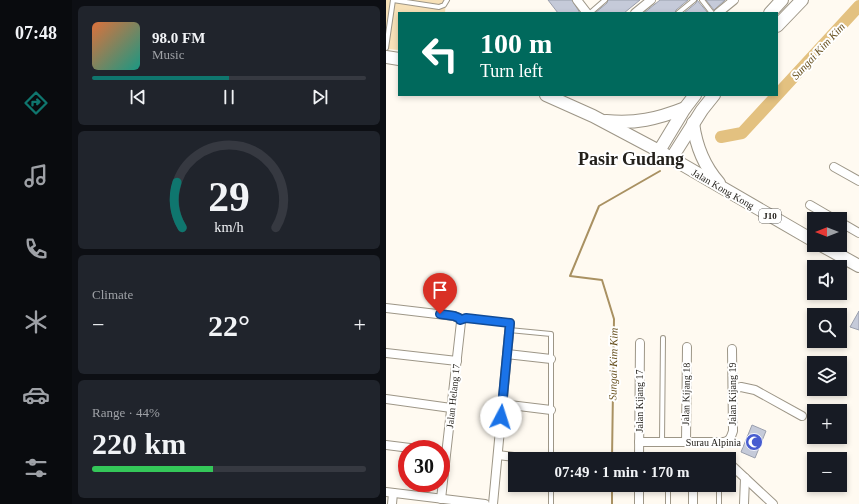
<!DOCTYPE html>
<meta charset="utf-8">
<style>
body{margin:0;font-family:Georgia,serif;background:#20242c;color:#f1f3f6;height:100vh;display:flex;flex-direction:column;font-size:15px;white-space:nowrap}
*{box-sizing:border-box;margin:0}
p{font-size:13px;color:#9ea1a6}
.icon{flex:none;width:22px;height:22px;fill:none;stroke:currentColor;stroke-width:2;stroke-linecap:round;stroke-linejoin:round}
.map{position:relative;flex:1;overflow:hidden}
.side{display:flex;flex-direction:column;gap:6px;padding:6px;background:#0d0f14;width:314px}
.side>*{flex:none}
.top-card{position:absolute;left:12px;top:12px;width:380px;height:84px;border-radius:0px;box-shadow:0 2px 6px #0003;background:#00695c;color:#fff;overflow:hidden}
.needle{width:26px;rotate:270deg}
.tools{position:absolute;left:421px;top:212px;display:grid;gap:8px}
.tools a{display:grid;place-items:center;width:40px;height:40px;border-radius:0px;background:#171b24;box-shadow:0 2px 6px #0003;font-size:20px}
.speed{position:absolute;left:12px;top:440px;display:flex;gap:8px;font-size:20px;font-weight:700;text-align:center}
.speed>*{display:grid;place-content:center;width:52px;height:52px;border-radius:50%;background:#171b24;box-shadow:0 2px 6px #0003;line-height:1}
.speed .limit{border:6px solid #d22;background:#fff;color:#111}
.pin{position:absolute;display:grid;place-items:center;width:34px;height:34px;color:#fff;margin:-41px -17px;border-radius:50% 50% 50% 0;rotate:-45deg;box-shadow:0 0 4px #0007}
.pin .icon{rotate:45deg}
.me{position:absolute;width:44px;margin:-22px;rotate:5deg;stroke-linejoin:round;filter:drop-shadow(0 0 3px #0008)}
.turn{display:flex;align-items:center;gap:14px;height:84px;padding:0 16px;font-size:18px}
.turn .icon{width:52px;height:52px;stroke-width:2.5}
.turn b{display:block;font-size:28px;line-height:34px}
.big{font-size:30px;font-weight:700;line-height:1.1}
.side .card{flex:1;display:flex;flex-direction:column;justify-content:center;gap:6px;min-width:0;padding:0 14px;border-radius:6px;background:#20242c}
.side .dial{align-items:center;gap:0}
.dial svg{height:104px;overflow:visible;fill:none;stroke:#363941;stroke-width:7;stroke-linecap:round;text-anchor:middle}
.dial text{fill:#f1f3f6;stroke:none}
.song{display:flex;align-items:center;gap:12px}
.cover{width:48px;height:48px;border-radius:6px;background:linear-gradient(135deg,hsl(20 70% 55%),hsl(170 70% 35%))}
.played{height:4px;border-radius:2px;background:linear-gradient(90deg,#0f766e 50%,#363941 50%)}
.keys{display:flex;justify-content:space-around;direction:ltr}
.heat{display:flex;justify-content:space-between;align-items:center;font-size:22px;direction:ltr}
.charge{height:6px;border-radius:3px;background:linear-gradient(90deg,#34c759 44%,#363941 0)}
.trip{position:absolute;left:122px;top:452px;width:228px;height:40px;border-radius:0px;background:#171b24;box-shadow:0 2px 6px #0003;font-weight:700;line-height:40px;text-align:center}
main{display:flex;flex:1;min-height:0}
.tab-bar{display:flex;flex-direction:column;width:72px;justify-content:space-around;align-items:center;background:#090b0e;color:#9ea1a6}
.tab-bar .icon{width:28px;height:28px}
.tab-bar .active{color:#0f766e}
.tab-bar b{font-size:18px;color:#f1f3f6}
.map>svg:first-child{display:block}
.green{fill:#f7e1b8}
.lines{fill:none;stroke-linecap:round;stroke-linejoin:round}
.stream{stroke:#a99162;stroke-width:2}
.river{stroke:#e3c180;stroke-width:12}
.building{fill:#c5cad9;stroke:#9a9fad}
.lane-casing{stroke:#9d9687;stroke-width:6}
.street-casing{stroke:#9d9687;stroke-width:10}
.primary-casing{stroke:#9d9687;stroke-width:14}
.lane{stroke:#fff;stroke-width:4}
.street{stroke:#fff;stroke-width:8}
.primary{stroke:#fff;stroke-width:12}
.route-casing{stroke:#114b97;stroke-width:10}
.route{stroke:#1a73e8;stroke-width:7}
.labels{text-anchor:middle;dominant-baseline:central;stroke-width:4;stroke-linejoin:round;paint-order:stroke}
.shield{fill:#fff;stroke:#65635f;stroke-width:1}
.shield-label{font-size:9px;font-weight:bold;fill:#23201b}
.street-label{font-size:10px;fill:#23201b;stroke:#fff}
.poi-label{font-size:10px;fill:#23201b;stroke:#fff;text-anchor:end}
.water-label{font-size:11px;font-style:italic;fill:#68511f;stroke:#fff}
.town-label{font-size:18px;font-weight:bold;fill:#23201b;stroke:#fff}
</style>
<main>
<nav class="tab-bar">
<b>07:48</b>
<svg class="icon active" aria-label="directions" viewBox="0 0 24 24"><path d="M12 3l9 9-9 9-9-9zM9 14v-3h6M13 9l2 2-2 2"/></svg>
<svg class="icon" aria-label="music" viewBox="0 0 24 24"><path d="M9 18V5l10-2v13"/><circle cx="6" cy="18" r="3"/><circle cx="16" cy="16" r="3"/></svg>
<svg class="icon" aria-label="phone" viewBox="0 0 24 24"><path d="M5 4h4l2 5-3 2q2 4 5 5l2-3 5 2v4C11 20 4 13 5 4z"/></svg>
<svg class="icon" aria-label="climate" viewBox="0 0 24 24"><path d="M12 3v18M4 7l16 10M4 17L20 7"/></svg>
<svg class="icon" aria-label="car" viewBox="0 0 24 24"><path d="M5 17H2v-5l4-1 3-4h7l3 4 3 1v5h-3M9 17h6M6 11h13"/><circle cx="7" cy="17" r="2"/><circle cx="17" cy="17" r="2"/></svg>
<svg class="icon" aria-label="filters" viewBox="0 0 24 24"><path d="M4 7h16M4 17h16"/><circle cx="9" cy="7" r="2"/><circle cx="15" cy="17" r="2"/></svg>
</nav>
<section class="side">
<div class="card">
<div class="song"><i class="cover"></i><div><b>98.0 FM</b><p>Music</p></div></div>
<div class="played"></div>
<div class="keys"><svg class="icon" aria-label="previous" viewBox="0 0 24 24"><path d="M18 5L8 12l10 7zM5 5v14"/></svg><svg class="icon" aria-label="pause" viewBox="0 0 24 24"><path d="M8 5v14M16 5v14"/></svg><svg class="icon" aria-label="next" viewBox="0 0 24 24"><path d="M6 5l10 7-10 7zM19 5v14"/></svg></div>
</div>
<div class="card dial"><svg viewBox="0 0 100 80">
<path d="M14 69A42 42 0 1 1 86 69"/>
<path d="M14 69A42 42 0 0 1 10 34" stroke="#0f766e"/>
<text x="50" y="56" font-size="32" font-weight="700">29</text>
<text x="50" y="72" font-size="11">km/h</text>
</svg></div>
<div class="card"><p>Climate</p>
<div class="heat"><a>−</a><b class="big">22°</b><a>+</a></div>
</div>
<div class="card"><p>Range · 44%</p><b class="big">220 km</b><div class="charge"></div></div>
</section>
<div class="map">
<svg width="473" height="504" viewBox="0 0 473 504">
<rect width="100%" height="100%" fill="#fffaf1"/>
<!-- green -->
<polygon class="green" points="0,0 60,0 59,13 13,13 13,50 0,49"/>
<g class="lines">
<!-- stream -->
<g class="stream">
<polyline points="226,459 228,319 216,280 184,276 213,206 274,171"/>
<polyline points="226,504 226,485"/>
</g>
<!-- river -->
<polyline class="river" points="335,137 356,133 473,6"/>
</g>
<!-- building -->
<g class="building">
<polygon points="162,0 186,0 194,13 172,13"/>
<polygon points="222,0 254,0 238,13 209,13 221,3"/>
<polygon points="274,0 302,0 290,10 289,13 258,13"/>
<polygon points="311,0 322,13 298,13 310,3"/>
<polygon points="320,0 339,0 328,10"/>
<polygon points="473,311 473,330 464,327"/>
<polygon points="366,425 380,431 369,458 355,452"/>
</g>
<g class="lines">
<!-- lane casing -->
<g class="lane-casing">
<g id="lane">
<polyline points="7,0 53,7 58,5 61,0"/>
<polyline points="316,0 326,13"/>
<polyline points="204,13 219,0"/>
<polyline points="292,13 308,0"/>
<polyline points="0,48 7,0"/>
<polyline points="74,320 80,318 124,323"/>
<polyline points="123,330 165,334 165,459"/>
<polyline points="276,442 277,338"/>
<polyline points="165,485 165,504"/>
<polyline points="333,485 333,504"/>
<polyline points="282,504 282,485"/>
</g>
</g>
<!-- street casing -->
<g class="street-casing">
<g id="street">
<polyline points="191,0 201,13"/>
<polyline points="249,13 265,0"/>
<polyline points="332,13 348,0"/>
<polyline points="448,167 473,181"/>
<polyline points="424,205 448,219"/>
<polyline points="454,222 473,233"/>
<polyline points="0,308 68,316 73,318 75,322 55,499"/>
<polyline points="0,353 71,361"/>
<polyline points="121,354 165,359"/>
<polyline points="347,389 355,387 369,390 416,416"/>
<polyline points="0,399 65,408"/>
<polyline points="116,404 165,410"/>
<path d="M253 442H338C344 441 345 437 347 431L346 349"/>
<polyline points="300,442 301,347"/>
<polyline points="0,445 32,449"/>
<polyline points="112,455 144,459"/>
<polyline points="253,459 254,343"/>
<polyline points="343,463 387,504"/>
<polyline points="0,492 99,504"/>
<polyline points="6,504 7,493"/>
<polyline points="107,504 124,323"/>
<polyline points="253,504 253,485"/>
<polyline points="307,504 307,485"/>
<polyline points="358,504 359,478"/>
</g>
</g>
<!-- primary casing -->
<g class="primary-casing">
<g id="primary">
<polyline points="384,13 396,0"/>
<polyline points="391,26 416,0"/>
<polyline points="0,57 13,59"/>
<polyline points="160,95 207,116 273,151 428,241"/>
<path d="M220 121C249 124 271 119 299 108"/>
<path d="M307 123C310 146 318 166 333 183"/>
<polyline points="273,151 299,108 309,95"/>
<polyline points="285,159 316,110 328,95"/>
<polyline points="435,245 473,266"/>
</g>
</g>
<!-- lane -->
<use href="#lane" class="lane"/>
<!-- street -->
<use href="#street" class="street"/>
<!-- primary -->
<use href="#primary" class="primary"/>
</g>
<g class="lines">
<!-- route casing -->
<g class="route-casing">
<polyline id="route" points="54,314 68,316 73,318 74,320 80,318 124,323 115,417"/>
</g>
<!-- route -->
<use href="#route" class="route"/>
</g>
<!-- icons -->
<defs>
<g id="mosque-disc" transform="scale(0.9)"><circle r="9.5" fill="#475cd0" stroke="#fff"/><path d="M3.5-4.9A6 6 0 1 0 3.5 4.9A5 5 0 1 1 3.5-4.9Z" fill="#fff"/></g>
</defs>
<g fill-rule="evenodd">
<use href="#mosque-disc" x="368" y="442"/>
</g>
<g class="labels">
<!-- shield labels -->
<rect class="shield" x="373" y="209" width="22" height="14" rx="3"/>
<g class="shield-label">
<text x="384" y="216">J10</text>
</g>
<!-- street labels -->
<g class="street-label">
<text transform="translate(337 189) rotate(30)">Jalan Kong Kong</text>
<text transform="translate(300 394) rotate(-89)">Jalan Kijang 18</text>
<text transform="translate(346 394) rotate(-90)">Jalan Kijang 19</text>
<text transform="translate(67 396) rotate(-84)">Jalan Helang 17</text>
<text transform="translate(253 401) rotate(-90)">Jalan Kijang 17</text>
</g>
<!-- poi labels -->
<g class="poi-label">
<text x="355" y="442">Surau Alpinia</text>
</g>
<!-- water labels -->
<g class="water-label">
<text transform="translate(432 51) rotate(-47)">Sungai Kim Kim</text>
<text transform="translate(227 364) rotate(-89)">Sungai Kim Kim</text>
</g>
<!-- town labels -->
<g class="town-label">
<text x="245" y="159">Pasir Gudang</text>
</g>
</g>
</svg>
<div class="tools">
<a><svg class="needle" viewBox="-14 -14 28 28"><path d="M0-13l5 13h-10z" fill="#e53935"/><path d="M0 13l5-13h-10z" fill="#9ea1a6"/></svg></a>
<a><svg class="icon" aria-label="sound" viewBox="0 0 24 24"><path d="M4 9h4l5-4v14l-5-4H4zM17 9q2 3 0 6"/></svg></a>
<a><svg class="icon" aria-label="search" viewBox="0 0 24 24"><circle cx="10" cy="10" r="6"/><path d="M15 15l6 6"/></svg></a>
<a><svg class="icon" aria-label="layers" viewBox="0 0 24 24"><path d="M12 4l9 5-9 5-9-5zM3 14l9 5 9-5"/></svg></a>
<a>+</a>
<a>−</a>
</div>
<div class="speed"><div class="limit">30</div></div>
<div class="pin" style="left:54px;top:314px;background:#d93025"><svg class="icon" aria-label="arrive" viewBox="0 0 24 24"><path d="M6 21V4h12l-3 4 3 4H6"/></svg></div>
<svg class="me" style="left:115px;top:417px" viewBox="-20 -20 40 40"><circle r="19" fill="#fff"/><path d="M0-13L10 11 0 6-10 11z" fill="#1a73e8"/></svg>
<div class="trip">07:49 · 1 min · 170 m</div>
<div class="top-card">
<div class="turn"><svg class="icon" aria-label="left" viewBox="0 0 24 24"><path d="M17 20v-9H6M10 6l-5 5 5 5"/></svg><div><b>100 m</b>Turn left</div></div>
</div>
</div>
</main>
